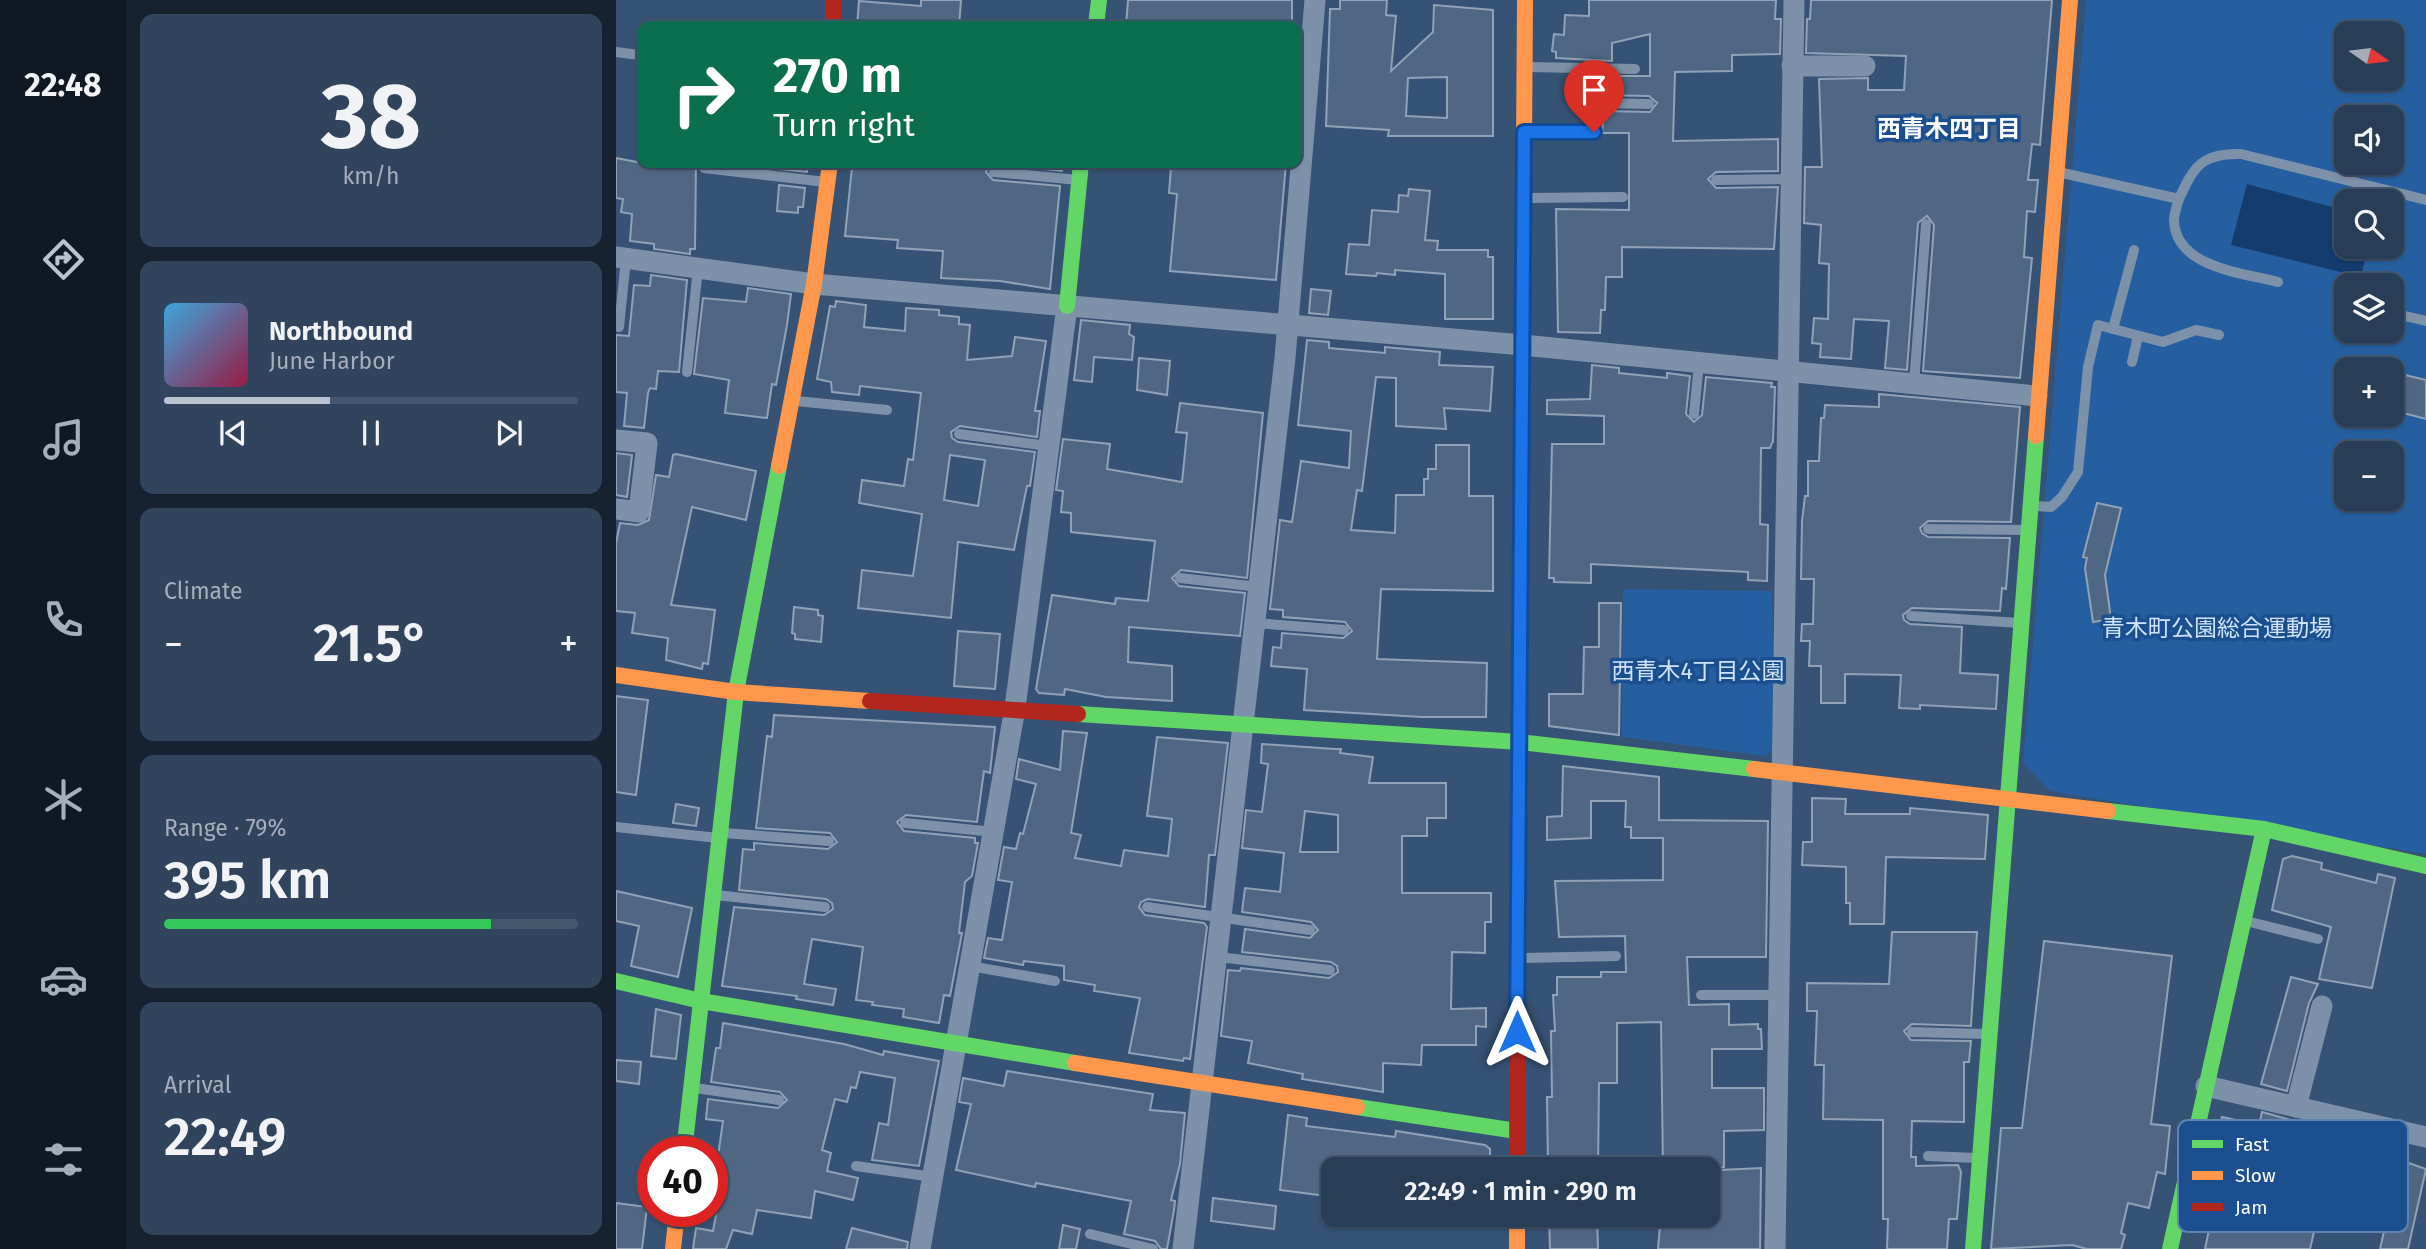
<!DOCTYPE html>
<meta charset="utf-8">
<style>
body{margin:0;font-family:"Fira Sans","Noto Sans JP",sans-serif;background:#30455d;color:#f1f3f6;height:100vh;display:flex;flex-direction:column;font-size:26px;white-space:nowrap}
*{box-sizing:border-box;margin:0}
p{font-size:23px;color:#a5aeba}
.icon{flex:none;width:38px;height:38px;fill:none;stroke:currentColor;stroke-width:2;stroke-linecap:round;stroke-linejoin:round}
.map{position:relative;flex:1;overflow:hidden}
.panel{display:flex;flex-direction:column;gap:14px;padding:14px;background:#162230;width:490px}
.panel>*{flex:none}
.banner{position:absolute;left:21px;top:21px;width:665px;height:147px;border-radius:14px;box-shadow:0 2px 5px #0004,0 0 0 2px #44576d;background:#0b6e4f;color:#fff;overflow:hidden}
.needle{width:46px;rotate:104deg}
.tools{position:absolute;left:1718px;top:21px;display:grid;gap:14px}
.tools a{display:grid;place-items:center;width:70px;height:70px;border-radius:14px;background:#283e57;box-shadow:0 2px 5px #0004,0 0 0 2px #44576d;font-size:35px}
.speed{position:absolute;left:21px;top:1136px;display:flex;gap:14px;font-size:35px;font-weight:700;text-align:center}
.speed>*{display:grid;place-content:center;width:91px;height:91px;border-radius:50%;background:#283e57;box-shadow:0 2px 5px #0004,0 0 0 2px #44576d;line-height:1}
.speed .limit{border:10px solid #d22;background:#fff;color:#111}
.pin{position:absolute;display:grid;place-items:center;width:60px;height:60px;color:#fff;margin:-72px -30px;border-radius:50% 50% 50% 0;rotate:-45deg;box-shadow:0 0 7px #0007}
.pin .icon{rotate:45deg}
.me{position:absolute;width:77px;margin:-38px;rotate:0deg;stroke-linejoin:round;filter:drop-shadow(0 0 5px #0008)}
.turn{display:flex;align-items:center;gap:24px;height:147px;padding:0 21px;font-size:32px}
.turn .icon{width:91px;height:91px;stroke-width:2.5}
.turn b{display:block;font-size:49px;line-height:60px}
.big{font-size:52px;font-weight:600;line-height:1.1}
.panel .card{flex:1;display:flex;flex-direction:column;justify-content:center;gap:10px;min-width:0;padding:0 24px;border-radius:14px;background:#30455d}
.panel .dial{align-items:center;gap:0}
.dial b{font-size:91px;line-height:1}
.song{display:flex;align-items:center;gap:21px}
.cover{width:84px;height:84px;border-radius:10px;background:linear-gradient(135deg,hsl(200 70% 55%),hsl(340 70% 35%))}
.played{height:7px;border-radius:4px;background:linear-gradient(90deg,#b9c2ce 40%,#44576d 40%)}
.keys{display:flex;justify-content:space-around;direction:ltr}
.heat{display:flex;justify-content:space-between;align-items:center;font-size:38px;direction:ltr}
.charge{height:10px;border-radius:5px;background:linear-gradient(90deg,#34c759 79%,#44576d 0)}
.trip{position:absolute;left:705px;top:1157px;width:399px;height:70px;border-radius:14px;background:#283e57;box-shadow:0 2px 5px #0004,0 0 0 2px #44576d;font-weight:600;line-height:70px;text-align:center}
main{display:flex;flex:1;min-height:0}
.dock{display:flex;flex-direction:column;width:126px;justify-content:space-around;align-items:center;background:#101923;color:#a5aeba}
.dock .icon{width:49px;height:49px}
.dock .on{color:#b9c2ce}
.dock b{font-size:32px;color:#f1f3f6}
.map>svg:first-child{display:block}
.green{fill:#265fa1;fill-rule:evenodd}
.water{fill:#153c6e}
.building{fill:#506783;stroke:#92a2b6;stroke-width:2;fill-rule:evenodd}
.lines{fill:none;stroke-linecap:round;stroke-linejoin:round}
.lane{stroke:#7d92a8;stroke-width:10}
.street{stroke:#7d92a8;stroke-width:21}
.fast{stroke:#63d668;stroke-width:16}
.slow{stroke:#ff974d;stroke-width:16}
.jam{stroke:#b3261e;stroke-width:16}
.route-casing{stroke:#114b97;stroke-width:18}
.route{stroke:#1a73e8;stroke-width:12}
.labels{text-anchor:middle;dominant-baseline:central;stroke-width:7;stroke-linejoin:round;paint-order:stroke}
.park-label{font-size:23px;fill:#cfe3fa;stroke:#1b4f8f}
.neighbourhood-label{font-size:24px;font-weight:bold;fill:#fff;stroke:#1b4f8f}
.key{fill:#1b4f8f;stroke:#5f84b1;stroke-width:2}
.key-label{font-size:19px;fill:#fff}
</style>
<main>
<nav class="dock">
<b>22:48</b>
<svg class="icon on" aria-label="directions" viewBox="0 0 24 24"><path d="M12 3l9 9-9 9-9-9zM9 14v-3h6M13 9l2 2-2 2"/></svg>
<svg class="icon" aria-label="music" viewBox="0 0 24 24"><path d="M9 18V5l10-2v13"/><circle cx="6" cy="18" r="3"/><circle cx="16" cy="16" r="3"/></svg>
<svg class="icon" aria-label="phone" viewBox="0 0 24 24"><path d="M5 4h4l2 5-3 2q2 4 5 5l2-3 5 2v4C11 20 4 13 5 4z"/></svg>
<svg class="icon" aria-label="climate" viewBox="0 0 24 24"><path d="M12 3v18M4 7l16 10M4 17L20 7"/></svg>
<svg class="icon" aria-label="car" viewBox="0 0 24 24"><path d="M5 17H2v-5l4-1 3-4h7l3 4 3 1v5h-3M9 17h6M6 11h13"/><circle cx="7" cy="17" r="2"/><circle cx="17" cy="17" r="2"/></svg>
<svg class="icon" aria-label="filters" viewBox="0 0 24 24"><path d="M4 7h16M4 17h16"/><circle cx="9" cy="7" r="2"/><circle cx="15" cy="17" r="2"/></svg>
</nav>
<section class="panel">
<div class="card dial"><b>38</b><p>km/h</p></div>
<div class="card">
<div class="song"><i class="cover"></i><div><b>Northbound</b><p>June Harbor</p></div></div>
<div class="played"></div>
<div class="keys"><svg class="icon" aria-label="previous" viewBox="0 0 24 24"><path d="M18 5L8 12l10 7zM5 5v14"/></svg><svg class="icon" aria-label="pause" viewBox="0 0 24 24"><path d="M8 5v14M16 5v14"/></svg><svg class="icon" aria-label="next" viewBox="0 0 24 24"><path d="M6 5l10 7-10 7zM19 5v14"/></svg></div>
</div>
<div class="card"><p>Climate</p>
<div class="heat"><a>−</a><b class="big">21.5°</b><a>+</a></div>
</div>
<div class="card"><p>Range · 79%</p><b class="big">395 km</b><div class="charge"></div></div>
<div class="card"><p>Arrival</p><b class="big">22:49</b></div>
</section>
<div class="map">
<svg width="1810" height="1249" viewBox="0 0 1810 1249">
<rect width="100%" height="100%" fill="#365274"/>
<!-- green -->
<g class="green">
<path d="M1470 0H1810V854L1434 791 1407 763ZM1731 33H1776V79H1731ZM1731 117H1776V163H1731ZM1731 201H1776V247H1731ZM1731 285H1776V331H1731ZM1731 369H1776V415H1731ZM1731 453H1776V499H1731Z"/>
<polygon points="1007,589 1156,591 1159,749 1149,756 1006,737"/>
</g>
<!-- water -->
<polygon class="water" points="1631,184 1731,211 1731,247 1752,247 1745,277 1615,245"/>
<!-- building -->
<g class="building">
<polygon points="305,0 345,0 343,26 241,26 243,1 305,6"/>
<polygon points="512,0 676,0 676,26 510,26"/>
<path d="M724 0H771L770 15 780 16 775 71 817 32 818 5 877 10V136H772L773 130 710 126 714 9H724ZM831 77V118L790 116 792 78Z"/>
<polygon points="973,0 1160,0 1159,19 1165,19 1164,54 1116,55 1116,71 1059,72 1057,141 1162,139 1162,171 1100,172 1092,179 1100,188 1162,187 1158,249 1006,247 1006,277 990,277 989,310 985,310 984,333 942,332 940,209 1013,210 1013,133 986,133 988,111 1034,112 1041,103 1033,96 982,95 982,87 978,87 978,76 1034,76 1034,34 996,43 996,61 940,58 940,52 936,51 938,34 948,35 949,15 973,16"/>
<polygon points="1195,0 1436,0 1424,145 1416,144 1412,180 1422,180 1419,212 1411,211 1408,257 1416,258 1404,378 1307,371 1318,225 1311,216 1302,223 1291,370 1269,368 1273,321 1238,319 1235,359 1204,357 1205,344 1196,343 1198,318 1212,319 1213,264 1203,263 1205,225 1188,223 1189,167 1206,167 1203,79 1252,78 1252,90 1288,90 1290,56 1190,53 1191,19 1194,19"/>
<polygon points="0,158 26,163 80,163 79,249 74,249 74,254 38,249 38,244 14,241 16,214 5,212 7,199 0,198"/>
<polygon points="165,163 192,163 191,172 164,169"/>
<polygon points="264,163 447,163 446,171 379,164 372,167 370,172 377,180 444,186 434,289 384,281 325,278 327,251 281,248 282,240 229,236 236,167 263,169"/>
<polygon points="564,163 670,163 660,280 554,271 561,194 553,193 555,167 563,168"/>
<polygon points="163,185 189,188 187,207 182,207 182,213 161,211"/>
<polygon points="793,189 814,191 809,240 822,241 821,250 872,250 872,257 877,257 877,319 829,319 829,274 779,270 779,275 761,273 760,276 730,274 733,244 753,245 756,210 782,212 783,195 792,196"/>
<polygon points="35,275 71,280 63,372 42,371 40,389 34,388 32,393 28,428 8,426 11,393 0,392 0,335 13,336 18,285 34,286"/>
<polygon points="132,288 175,294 171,325 160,385 156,384 151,418 109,413 113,380 78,374 87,298 130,302"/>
<polygon points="695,289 715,291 712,315 693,313"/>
<path d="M220 301 250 305 248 327 289 331 290 308 323 310V315L343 317V324L354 325 351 360 396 356 399 337 430 341 419 411H424L421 437 344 426 335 432 336 438 342 442 419 452 414 486H411L398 550 342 542 335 618 242 608 246 570 297 576 306 514 243 503 246 480 288 486 292 459 297 460 305 393 244 386 243 395 216 392 215 382 201 379 214 306 219 307ZM334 455 369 460 362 506 328 500Z"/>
<polygon points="465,320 514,325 513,334 518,337 516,360 478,357 476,382 458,380"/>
<polygon points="691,340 713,342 713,348 769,353 769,347 824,352 823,365 877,367 874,411 828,408 830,429 780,426 780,378 760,377 746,491 741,490 735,530 779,533 780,495 808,495 808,479 812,479 812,469 820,469 820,445 853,445 853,496 877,496 877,591 765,589 761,659 871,663 870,717 806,717 688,710 691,669 655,666 657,647 665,648 666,633 727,638 736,631 729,622 667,617 667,610 654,609 664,520 676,522 685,461 733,468 735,431 682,425"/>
<polygon points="523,358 554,361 551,395 521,390"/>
<polygon points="976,365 1003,368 1003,373 1051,378 1051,373 1074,376 1070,414 1078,422 1086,415 1090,377 1156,383 1155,387 1159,387 1157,441 1154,448 1145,448 1144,524 1152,525 1151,581 1132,580 1132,572 975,564 975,583 938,582 938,578 933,578 936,444 988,444 988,416 931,414 931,400 974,399"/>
<polygon points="1781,373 1810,380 1810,419 1776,410"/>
<polygon points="1263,394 1404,407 1395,522 1312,521 1304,528 1306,533 1312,537 1394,538 1390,589 1386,588 1384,611 1296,608 1287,615 1288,620 1294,624 1346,627 1344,673 1382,675 1380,709 1304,705 1304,709 1283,708 1285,675 1229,674 1229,703 1205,703 1205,666 1193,666 1194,641 1185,641 1186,624 1197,624 1198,579 1185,579 1186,521 1189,496 1192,496 1192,461 1203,461 1205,418 1208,418 1209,405 1263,407"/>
<polygon points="564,403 647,413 631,578 565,570 556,578 563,586 629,593 624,636 513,627 512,662 556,666 556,701 490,697 449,689 448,695 423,693 420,689 436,595 499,604 500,598 532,601 539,541 455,532 455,513 445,512 447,491 440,490 447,439 494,444 491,469 566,482 571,433 560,432"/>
<polygon points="0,453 16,455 11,497 0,495"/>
<polygon points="60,454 140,471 130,520 76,507 55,605 99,610 92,664 87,663 86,669 50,660 52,638 16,633 19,613 0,611 0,543 4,523 22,525 33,520 40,475 53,477 57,455"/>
<polygon points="1481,503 1505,508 1489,575 1495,619 1477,622 1469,568 1471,558 1467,557"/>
<polygon points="983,603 1005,603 1003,735 933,726 933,694 967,694 968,647 983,647"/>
<polygon points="178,607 202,610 202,615 207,616 205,642 179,639 179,634 176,633"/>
<polygon points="342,631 384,634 379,689 338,686"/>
<polygon points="0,696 32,700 20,795 0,792"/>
<polygon points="158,715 379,727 374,773 368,771 361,822 290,815 281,822 288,831 359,838 359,843 362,843 356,876 349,882 343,933 346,933 334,996 328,995 323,1023 287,1017 288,1009 256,1005 257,1002 240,1000 247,947 196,939 188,984 220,989 217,1005 180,999 181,996 106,986 118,907 208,915 217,909 216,903 210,899 123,890 127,849 138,850 138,843 212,849 221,842 214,833 140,828 151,736 156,737"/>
<polygon points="447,731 471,733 455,833 465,835 459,858 505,866 508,850 552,856 556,819 531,816 541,737 612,743 599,855 593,855 589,907 532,899 525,902 523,907 529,915 588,923 591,927 574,1059 568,1058 567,1061 513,1053 524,998 478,991 479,985 448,980 448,966 408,961 407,965 368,958 372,938 386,940 396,882 382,880 388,847 400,849 404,833 407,834 420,784 400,779 403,759 444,770"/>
<path d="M646 744 719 749H725L724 753 757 757 753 783H830V818H811V836H786V893H875V922H869V953L836 952 835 1009 870 1008V1027L860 1026V1045H806L805 1065 767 1063V1092L686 1079 687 1074 632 1063 636 1041 605 1036 612 970 624 971 625 968 713 978 722 972 721 966 715 962 626 952 629 929 694 938 702 930 695 922 626 912 629 888 664 892 668 853 626 848 630 810 646 812 652 764 645 763ZM689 811 722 815V852H684Z"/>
<polygon points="947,766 1043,777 1043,820 1152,821 1150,957 1071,957 1073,1005 1113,1004 1113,1025 1142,1024 1142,1029 1145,1029 1146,1049 1096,1049 1096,1088 1148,1088 1148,1130 1108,1131 1108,1167 1047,1168 1045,1022 1001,1023 1001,1083 983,1083 982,1169 932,1169 931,1097 936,1097 935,1031 939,1031 937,995 941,995 941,977 985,977 985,972 1010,972 1009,936 943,937 939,881 1047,880 1047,838 1015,838 1015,827 1009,827 1010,801 975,801 975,838 931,840 931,817 946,816"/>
<polygon points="1196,798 1230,799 1229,814 1294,814 1294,808 1372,815 1369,859 1270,857 1268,924 1234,924 1234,903 1230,903 1230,867 1186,865 1187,842 1196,842"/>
<polygon points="60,804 83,808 80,826 57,823"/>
<polygon points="1676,856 1706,863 1705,869 1760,883 1762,874 1779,878 1756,988 1703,979 1715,927 1656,910 1667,859"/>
<polygon points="0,891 76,908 62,977 15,966 23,926 0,921"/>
<polygon points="1276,932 1361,932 1355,1026 1296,1024 1288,1031 1295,1040 1355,1041 1353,1062 1348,1062 1348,1122 1296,1121 1295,1157 1300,1157 1300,1166 1342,1165 1345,1172 1341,1219 1333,1219 1331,1249 1271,1249 1272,1219 1267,1219 1267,1120 1207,1119 1208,1065 1199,1065 1201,1011 1191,1011 1191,983 1273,984"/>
<polygon points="1428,941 1556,956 1535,1124 1554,1126 1549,1174 1541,1172 1533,1208 1512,1203 1505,1233 1509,1235 1505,1249 1471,1249 1456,1245 1375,1249 1385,1128 1406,1128"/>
<polygon points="1675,977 1702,984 1693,1003 1671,1091 1645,1084"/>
<polygon points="40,1009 65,1015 60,1059 35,1056"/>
<polygon points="107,1023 228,1044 267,1055 268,1051 323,1061 303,1166 256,1160 263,1123 272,1125 279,1078 244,1072 240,1088 235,1087 231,1102 219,1099 206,1150 215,1153 211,1171 242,1178 237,1200 199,1191 195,1218 141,1210 136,1234 117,1230 110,1249 77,1249 80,1228 97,1231 105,1188 96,1187 96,1156 102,1156 107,1121 90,1119 92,1099 162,1108 171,1100 164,1092 95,1082 100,1048 104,1048"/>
<polygon points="0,1060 25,1062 23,1084 0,1081"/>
<polygon points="391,1071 537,1094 534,1110 569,1113 564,1164 555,1200 559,1201 558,1210 551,1249 545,1249 539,1241 508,1234 515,1201 420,1183 419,1187 340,1170 355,1104 343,1102 347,1078 388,1086"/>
<polygon points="1646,1112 1678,1121 1677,1124 1721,1133 1694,1249 1589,1249 1595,1220 1640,1230 1651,1181 1594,1169 1606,1117 1643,1125"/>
<polygon points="672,1115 691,1118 690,1126 779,1137 780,1131 869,1145 874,1149 874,1169 718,1169 718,1197 664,1190"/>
<polygon points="1784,1160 1810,1169 1792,1249 1764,1249"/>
<polygon points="1145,1168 1144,1249 1042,1249 1045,1214 1092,1214 1092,1211 1105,1211 1104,1170"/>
<polygon points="597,1198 660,1206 658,1229 595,1221"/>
<polygon points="0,1203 31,1207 26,1249 0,1249"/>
<polygon points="933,1214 981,1214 982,1249 934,1249"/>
<polygon points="447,1225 464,1229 460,1249 443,1249"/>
<polygon points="236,1228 292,1242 291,1249 230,1249"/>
</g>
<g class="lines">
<!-- lane -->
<g class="lane">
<polyline points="0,52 23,55"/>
<polyline points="910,67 1019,69"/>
<polyline points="912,132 978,132 981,103 1033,104"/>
<polyline points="88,168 210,182"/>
<polyline points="378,172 462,180"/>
<path d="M1442 172 1563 199C1578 166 1586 153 1625 154L1810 200"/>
<polyline points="1100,180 1174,179"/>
<polyline points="911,198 1007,197"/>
<path d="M1563 199C1561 205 1558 214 1558 220 1559 268 1628 273 1662 282"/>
<polyline points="1776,313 1810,321"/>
<polyline points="3,327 10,259"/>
<polyline points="1497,329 1518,250"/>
<polyline points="1516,362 1522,336"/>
<polyline points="71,372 82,268"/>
<polyline points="1298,384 1310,224"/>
<polyline points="180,401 271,410"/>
<polyline points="1078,414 1083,363"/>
<polyline points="343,434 432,446"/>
<polyline points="1419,506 1435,507 1446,497 1462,472 1472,367 1482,325 1547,342 1580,330 1603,335"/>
<polyline points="1312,529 1411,530"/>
<polyline points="564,578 643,587"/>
<polyline points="1295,616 1404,623"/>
<polyline points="639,623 728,630"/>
<polyline points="289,823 378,832"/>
<polyline points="0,827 102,838"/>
<polyline points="108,833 213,841"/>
<polyline points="100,895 209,907"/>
<polyline points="531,907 694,930"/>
<polyline points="1630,921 1702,939"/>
<polyline points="602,957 714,970"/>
<polyline points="904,958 1000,956"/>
<polyline points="354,966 439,981"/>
<polyline points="1085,995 1163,995"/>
<polyline points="1296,1032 1370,1034"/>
<polyline points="79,1088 163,1100"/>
<polyline points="1312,1156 1361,1158"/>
<polyline points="240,1166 317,1177"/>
<polyline points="474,1234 537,1249"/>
</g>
<!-- street -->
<g class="street">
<polyline points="1176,66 1249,66"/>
<polyline points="0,257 198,284 907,345 1421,396"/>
<polyline points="0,440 31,443 23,512 0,509"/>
<polyline points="1590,1086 1810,1137"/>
<polyline points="1680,1107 1706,1006"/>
<polyline points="304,1249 399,708 451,306"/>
<polyline points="567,1249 669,358 699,0"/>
<polyline points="1159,1249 1178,0"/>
</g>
<!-- fast -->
<g class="fast">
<polyline points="480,26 483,0"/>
<polyline points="451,306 465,163"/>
<polyline points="462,714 904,742 1138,769"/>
<polyline points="1492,811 1648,829 1810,866"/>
<polyline points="902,961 907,296"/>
<polyline points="0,981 85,1001 459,1063"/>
<polyline points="741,1107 901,1131"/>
<polyline points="68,1152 120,692 163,466"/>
<polyline points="1357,1249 1420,436"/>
<polyline points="1554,1249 1648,829"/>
</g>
<!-- slow -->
<g class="slow">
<polyline points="907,296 909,0"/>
<polyline points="1420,436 1454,0"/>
<polyline points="163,466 198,284 214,163"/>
<polyline points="0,675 120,692 254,701"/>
<polyline points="1138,769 1492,811"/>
<polyline points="459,1063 741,1107"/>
<polyline points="901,1214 901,1249"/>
<polyline points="57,1249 61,1211"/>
</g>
<!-- jam -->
<g class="jam">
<polyline points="217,0 217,26"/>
<polyline points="254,701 462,714"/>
<polyline points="901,1169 902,961"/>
</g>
</g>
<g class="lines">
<!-- route casing -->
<g class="route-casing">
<polyline id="route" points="901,1032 908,132 978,132"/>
</g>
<!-- route -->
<use href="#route" class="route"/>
</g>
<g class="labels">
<!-- park labels -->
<g class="park-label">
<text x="1601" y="628">青木町公園総合運動場</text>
<text x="1082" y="671">西青木4丁目公園</text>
</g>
<!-- neighbourhood labels -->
<g class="neighbourhood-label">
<text x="1333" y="129">西青木四丁目</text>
</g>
</g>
<!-- legend -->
<rect x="1562" y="1120" width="230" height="112" rx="10" class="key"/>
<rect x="1576" y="1140" width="31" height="8" fill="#63d668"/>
<rect x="1576" y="1171" width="31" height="9" fill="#ff974d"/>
<rect x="1576" y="1203" width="31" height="8" fill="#b3261e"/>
<g class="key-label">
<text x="1619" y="1151">Fast</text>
<text x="1619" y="1182">Slow</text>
<text x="1619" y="1214">Jam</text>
</g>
</svg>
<div class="tools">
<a><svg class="needle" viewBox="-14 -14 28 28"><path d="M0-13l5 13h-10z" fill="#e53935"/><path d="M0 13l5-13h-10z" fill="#a5aeba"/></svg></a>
<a><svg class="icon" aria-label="sound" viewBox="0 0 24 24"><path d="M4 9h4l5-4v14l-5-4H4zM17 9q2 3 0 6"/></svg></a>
<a><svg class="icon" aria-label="search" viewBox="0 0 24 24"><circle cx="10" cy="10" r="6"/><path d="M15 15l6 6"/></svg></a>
<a><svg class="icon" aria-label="layers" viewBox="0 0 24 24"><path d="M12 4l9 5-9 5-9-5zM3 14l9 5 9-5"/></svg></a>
<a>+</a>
<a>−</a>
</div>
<div class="speed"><div class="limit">40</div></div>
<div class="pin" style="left:978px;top:132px;background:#d93025"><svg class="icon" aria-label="arrive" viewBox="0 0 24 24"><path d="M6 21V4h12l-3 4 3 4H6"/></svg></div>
<svg class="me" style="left:901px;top:1032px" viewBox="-20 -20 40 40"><path d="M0-17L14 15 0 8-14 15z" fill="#1a73e8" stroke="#fff" stroke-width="4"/></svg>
<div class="trip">22:49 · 1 min · 290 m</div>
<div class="banner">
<div class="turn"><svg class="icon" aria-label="right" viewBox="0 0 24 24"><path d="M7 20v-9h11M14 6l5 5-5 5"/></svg><div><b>270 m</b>Turn right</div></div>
</div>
</div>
</main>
